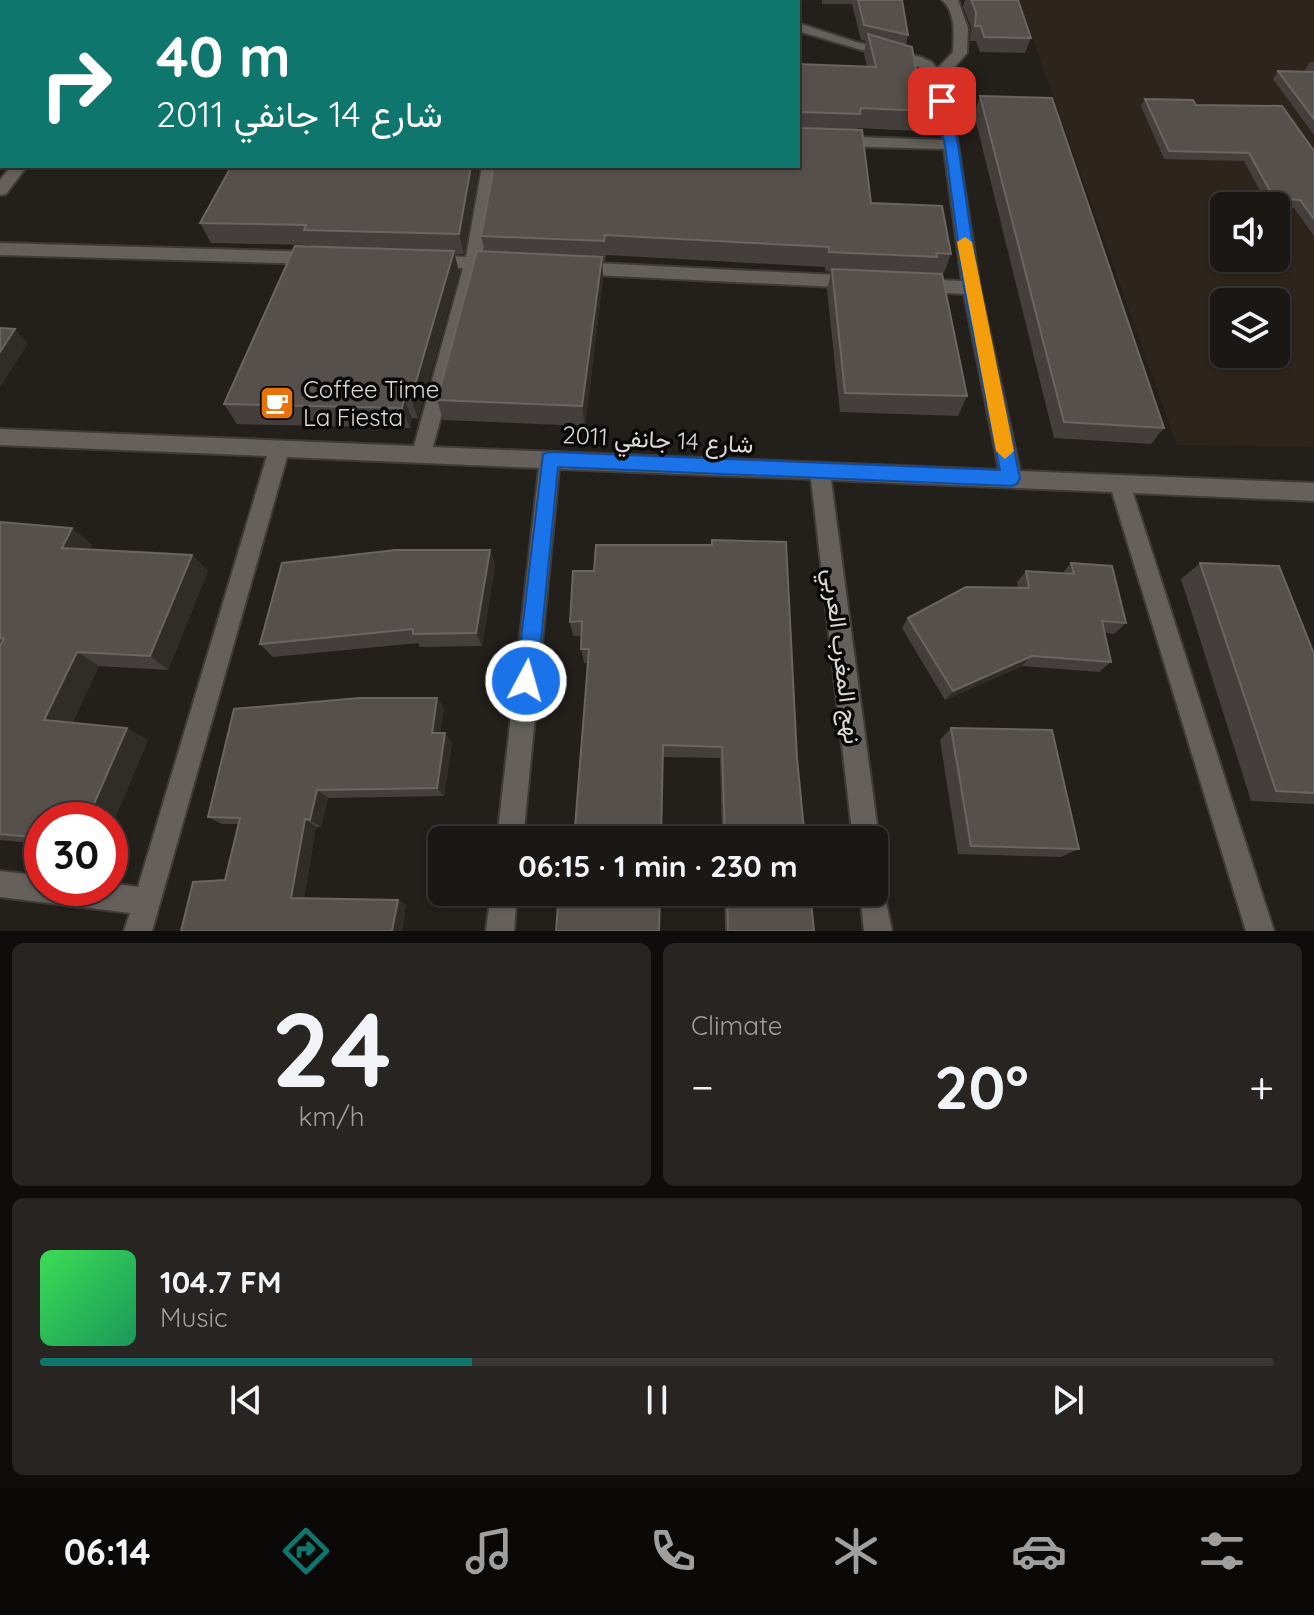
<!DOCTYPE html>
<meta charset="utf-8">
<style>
body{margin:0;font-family:Quicksand,Vazirmatn,sans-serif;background:#272422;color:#f1f3f6;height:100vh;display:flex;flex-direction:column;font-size:30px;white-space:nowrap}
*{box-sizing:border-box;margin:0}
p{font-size:26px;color:#9f9fa0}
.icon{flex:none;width:44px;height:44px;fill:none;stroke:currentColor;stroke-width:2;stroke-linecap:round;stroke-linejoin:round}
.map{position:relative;height:931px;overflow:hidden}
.side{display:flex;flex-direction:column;gap:12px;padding:12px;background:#0e0d0b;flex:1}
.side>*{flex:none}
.banner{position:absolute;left:0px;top:0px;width:800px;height:168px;box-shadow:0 2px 6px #0004,0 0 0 2px #383634;background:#0f766e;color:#fff;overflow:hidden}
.controls{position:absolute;left:1210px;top:192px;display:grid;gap:16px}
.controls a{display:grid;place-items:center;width:80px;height:80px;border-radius:12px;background:#1a1714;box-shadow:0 2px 6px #0004,0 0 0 2px #383634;font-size:40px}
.speed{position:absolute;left:24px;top:802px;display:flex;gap:16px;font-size:40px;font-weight:700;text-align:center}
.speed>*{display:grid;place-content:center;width:104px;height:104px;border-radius:50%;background:#1a1714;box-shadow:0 2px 6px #0004,0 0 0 2px #383634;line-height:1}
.speed .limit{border:12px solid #d22;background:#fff;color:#111}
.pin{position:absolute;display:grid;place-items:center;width:68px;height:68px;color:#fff;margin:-34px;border-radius:16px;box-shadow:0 4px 12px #0006}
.me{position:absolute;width:88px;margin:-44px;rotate:6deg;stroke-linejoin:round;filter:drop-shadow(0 0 6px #0008)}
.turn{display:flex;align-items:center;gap:28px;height:168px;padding:0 24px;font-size:36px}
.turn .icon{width:104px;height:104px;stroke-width:2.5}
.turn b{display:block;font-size:56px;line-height:68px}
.big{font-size:60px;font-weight:700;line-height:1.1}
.side .widget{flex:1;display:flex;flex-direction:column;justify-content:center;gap:12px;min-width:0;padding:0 28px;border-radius:12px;background:#272422}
.side .dial{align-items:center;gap:0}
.dial b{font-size:104px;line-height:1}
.song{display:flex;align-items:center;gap:24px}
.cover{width:96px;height:96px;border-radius:12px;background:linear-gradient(135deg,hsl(130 70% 55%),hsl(150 70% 35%))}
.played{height:8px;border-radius:4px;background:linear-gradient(90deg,#0f766e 35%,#383634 35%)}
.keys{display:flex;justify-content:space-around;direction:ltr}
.heat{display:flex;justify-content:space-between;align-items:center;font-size:44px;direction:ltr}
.side .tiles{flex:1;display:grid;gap:12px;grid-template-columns:1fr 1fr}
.widget:last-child{grid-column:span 2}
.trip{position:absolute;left:428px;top:826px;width:460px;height:80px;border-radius:12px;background:#1a1714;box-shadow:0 2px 6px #0004,0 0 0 2px #383634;font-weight:700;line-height:80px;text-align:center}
.tab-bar{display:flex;height:128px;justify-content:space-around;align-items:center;background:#0a0908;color:#9f9fa0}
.tab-bar .icon{width:56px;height:56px}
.tab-bar .selected{color:#0f766e}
.tab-bar b{font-size:36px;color:#f1f3f6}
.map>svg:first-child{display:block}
.built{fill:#2d251c;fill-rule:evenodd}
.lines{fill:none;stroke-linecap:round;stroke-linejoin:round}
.minor-casing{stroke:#3e3b38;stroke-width:4}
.minor{fill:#65605b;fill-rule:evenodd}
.wall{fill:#443f3c}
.shaded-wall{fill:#302c28}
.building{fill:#55504c;stroke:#6a6562;stroke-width:2}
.route{fill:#1a73e8;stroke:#114b97;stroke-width:2}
.slow{fill:#f59e0b}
.labels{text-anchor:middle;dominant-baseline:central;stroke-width:7;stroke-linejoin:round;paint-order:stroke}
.poi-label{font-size:24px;fill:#dbd8d5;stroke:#0b0907;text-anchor:start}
.street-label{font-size:24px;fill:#dbd8d5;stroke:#0b0907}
</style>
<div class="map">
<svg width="1314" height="931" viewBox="0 0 1314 931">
<rect width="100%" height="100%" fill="#231f1b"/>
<!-- built -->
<path class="built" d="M1019 0H1314V447L1177 445ZM1224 206H1276V258H1224ZM1224 302H1276V354H1224Z"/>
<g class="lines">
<!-- minor casing -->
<g class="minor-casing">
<g id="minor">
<rect x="515" y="0" width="12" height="2"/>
<polygon points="773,0 785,0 786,2 774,2"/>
<path d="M942 0H958L968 28 967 53 944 79 958 145 980 288 1020 471 1314 483V501L1133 493 1274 931H1246L1112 492 831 480 879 840 874 850V840H853L811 479 559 469 523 840H497L539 468 287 457 152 931H124L130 913 0 897V871L42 876V888H110V883L138 887 267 456 0 445V429L414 446 463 268 432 267 424 261 432 255 466 257 482 166H498L482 257 500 258 508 264 500 270 480 269 433 447 999 470 964 294 919 291 910 285 919 279 962 281 944 149 798 145V135L943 140 930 78 922 68 798 31V23L856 42 921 57 932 62 937 69 953 52C954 34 956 12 942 0Z"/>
<polygon points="11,166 27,166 6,194 0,195 0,180"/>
<polygon points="0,243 316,252 324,258 316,264 0,255"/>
<polygon points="576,262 856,276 865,282 856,288 576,274 568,268"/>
<polygon points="874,879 882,883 892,931 864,931 860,892 874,892"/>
<polygon points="491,892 517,892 514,931 486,931"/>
</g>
</g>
<!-- minor -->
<use href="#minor" class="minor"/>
</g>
<!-- wall -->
<g class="wall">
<polygon points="822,0 902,0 908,35 906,45 923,111 918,131 857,128 857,130 871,203 951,254 944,273 931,273 931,274 967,396 958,416 840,412 827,290 831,272 825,271 825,267 606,255 605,261 602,261 603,278 585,426 443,420 437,400 485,251 481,236 798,64 867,67 864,54 866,41 861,40 852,4 822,4"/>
<polygon points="965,0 1018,0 1031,38 1025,53 980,52 976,41 970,41 971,27 963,6"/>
<polygon points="1310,62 1314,62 1314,135 1273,79 1278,71 1306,72 1305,70"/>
<polygon points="980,96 1164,428 1151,444 1054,438 974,114"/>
<polygon points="1145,99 1196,105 1314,151 1314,236 1294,208 1268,206 1244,161 1164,159 1141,106"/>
<polygon points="227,166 479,166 464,254 454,254 459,272 418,419 412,418 410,428 237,424 224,404 311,246 310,245 211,243 200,223 229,170"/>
<polygon points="0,522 72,528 92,545 90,549 192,555 208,571 168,670 99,666 72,723 148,740 110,830 110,820 42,820 42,844 0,840"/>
<polygon points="490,550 495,565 482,646 420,647 418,643 273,657 260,644"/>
<polygon points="1071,563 1126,623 1114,634 1105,633 1111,662 1099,672 1022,666 945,700 902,628 908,618 1018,588 1017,582 1026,571 1062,574"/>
<polygon points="1200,563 1314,654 1314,804 1251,801 1181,579"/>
<polygon points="573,571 797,758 805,840 722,840 720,758 663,757 588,663 584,663 581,649 582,636 573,636 570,622"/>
<polygon points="437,698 444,708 440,733 452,742 444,796 328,798 321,827 316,827 304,898 398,900 406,905 402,931 181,931 225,880 239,824 222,824 208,817"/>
<polygon points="951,728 1079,849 1061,857 958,854 940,740"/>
<polygon points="724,892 810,892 814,931 725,931"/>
</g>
<!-- shaded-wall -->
<g class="shaded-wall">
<polygon points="82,0 108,0 106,2 80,2"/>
<polygon points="488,0 499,0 498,2 487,2"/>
<polygon points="2,102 2,135 0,137 0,105"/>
<polygon points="471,166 479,166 464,254 459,234"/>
<polygon points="454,251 459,272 418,419 411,399"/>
<polygon points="602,257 603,278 585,426 582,406"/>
<polygon points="15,329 28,344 0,387 0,352"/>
<polygon points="404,399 412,418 410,428 402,408"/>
<polygon points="72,528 92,545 82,564 62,548"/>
<polygon points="490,550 495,565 482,646 476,633"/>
<polygon points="192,555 208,571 168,670 150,656"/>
<polygon points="77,652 99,666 68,733 44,720"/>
<polygon points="1032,656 1022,666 945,700 953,691"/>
<polygon points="437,698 444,708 439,742 432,733"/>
<polygon points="127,728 148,740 110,830 110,820 87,820"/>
<polygon points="445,733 452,742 444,796 437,788"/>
<polygon points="317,790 328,798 321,827 310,820"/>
<polygon points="305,819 316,827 303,902 291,898"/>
<polygon points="398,900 406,905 402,931 392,931"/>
</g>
<!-- building -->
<g class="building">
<polygon points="0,0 82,0 80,2 2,2 2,102 0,105"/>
<polygon points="174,0 488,0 487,2 172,2"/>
<polygon points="536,0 743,0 744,2 536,2"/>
<polygon points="858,0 902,0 908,35 864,25"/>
<polygon points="971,0 1018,0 1031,38 984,37 981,26 975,26 976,12"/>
<polygon points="868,34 912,47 923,111 861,108 860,114 801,112 798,125 801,128 862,130 871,203 942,206 951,254 936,253 937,257 829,252 829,247 605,235 604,241 481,236 494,166 798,166 798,64 876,67"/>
<polygon points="1278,71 1314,72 1314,119"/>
<polygon points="980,96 1052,98 1164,428 1064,422"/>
<polygon points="1145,99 1193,100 1196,105 1282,106 1314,151 1314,219 1300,200 1274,198 1249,153 1169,151"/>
<polygon points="227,166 471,166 459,234 304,230 306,225 200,223 231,167"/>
<polygon points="295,246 454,251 411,399 404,399 402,408 224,404"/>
<polygon points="477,251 602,257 582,406 437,400"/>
<polygon points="832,269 942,274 967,396 845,393"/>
<polygon points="0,328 15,329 0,352"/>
<polygon points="0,522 72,528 62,548 192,555 150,656 77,652 44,720 127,728 87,820 42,820 42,838 0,834 0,646 4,639 0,638"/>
<polygon points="712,540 786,542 797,758 805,840 725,840 722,747 663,745 661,840 574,840 589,649 581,649 582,621 570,622 573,571 594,571 596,545 712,545"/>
<polygon points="396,550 490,550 476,633 413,634 413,629 260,644 282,563"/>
<polygon points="1071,563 1112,566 1126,623 1102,621 1111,662 1032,656 953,691 908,618 966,587 1029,588 1026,571 1074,574"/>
<polygon points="1200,563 1279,566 1314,654 1314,793 1276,791"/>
<polygon points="359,698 437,698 432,733 445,733 437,788 317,790 310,820 305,819 291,898 398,900 392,931 181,931 193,882 225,880 240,818 208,817 234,709"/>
<polygon points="951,728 1052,730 1079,849 971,846"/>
<polygon points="559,892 660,892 659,931 556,931"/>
<polygon points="727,892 810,892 814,931 728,931"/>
</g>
<!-- route -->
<polygon class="route" points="942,97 948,101 958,145 979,288 1020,478 1017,484 1011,486 558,467 537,681 534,689 526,692 519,689 516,681 543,454 550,452 1000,470 964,288 945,145 935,101"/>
<!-- slow -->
<polygon class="slow" points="965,237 972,242 1014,451 1005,459 996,451 957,242"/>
<!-- icons -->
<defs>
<g id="cafe-square" transform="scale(1.8)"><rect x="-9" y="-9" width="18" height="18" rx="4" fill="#e8710a" stroke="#0b0907"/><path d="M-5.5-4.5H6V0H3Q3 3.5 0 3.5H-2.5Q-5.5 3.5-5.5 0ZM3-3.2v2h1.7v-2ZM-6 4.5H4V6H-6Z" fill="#fff"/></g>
</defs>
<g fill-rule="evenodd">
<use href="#cafe-square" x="277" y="403"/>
</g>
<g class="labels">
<!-- poi labels -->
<g class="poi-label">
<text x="303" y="389">Coffee Time<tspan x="303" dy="28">La Fiesta</tspan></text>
</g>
<!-- street labels -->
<g class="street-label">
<text transform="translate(658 439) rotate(3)">شارع 14 جانفي 2011</text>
<text transform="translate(843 656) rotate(83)">نهج المغرب العربي</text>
</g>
</g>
</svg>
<div class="controls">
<a><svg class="icon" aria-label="sound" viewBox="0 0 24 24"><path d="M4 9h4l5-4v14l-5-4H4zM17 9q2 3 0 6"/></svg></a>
<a><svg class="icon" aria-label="layers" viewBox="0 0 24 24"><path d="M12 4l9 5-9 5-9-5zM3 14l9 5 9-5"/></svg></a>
</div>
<div class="speed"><div class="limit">30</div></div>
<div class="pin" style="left:942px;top:101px;background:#d93025"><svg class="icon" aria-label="arrive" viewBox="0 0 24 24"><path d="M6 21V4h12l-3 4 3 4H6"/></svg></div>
<svg class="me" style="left:526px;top:681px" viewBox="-20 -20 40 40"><circle r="17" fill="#1a73e8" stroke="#fff" stroke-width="3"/><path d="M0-11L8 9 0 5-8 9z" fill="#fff"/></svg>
<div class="trip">06:15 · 1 min · 230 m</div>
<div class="banner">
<div class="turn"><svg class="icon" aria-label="right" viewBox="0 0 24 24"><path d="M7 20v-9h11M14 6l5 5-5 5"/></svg><div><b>40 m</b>شارع 14 جانفي 2011</div></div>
</div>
</div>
<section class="side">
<div class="tiles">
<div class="widget dial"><b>24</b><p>km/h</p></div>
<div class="widget"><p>Climate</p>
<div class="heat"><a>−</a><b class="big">20°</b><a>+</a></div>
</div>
<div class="widget">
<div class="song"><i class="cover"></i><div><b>104.7 FM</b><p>Music</p></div></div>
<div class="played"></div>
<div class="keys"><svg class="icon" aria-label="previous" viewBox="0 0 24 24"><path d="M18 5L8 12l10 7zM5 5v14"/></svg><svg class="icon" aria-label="pause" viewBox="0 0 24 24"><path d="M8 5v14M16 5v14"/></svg><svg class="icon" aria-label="next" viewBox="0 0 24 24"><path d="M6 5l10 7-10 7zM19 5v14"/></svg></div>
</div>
</div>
</section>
<nav class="tab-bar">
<b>06:14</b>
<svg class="icon selected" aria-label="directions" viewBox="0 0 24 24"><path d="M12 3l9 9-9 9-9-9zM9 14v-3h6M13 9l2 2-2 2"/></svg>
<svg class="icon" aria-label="music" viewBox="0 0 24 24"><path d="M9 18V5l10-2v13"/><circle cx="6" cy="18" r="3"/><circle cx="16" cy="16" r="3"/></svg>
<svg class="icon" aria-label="phone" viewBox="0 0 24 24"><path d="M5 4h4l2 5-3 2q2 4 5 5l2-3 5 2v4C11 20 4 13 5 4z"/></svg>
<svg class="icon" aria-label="climate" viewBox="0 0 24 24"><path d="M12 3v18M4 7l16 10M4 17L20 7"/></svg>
<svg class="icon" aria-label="car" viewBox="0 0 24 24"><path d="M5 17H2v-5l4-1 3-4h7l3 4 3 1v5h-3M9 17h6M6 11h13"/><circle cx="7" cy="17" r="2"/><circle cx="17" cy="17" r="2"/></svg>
<svg class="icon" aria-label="filters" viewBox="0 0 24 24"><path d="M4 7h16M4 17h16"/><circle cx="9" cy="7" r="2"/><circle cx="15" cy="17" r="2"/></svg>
</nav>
